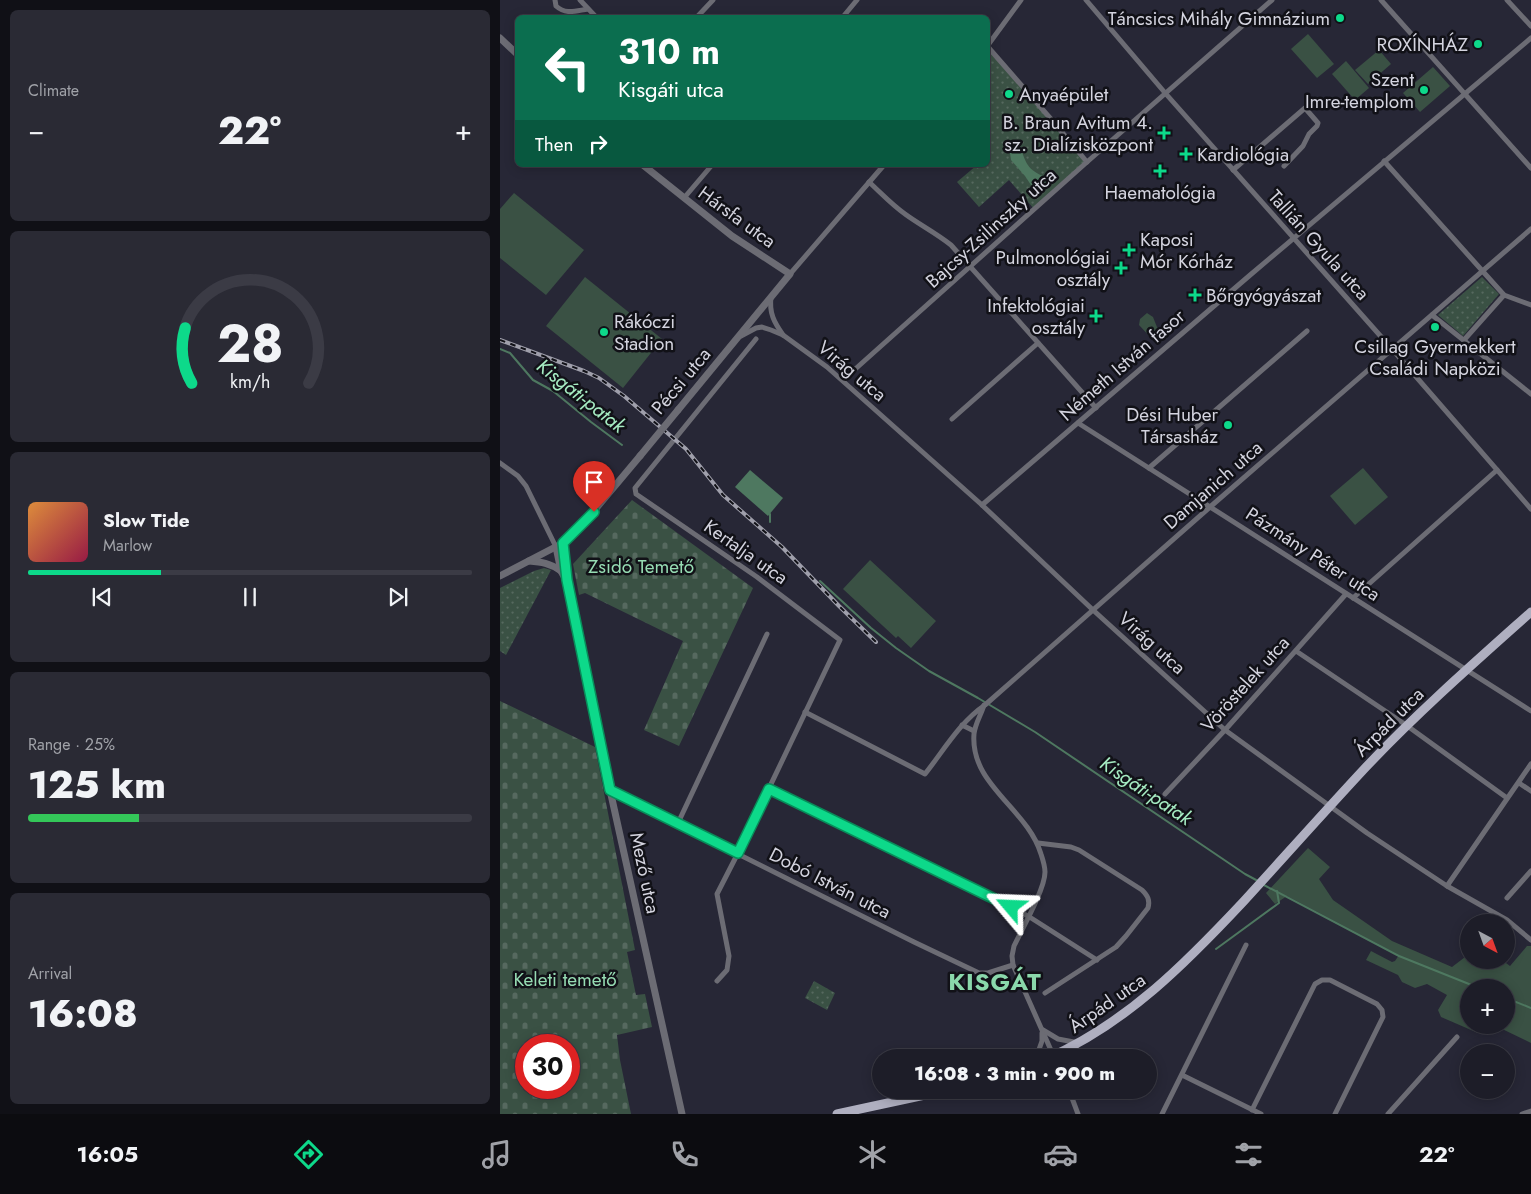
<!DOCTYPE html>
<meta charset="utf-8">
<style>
body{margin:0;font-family:Jost,sans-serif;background:#2a2a34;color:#f1f3f6;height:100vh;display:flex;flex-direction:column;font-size:19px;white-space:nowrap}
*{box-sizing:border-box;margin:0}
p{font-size:16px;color:#a0a2a8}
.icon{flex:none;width:28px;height:28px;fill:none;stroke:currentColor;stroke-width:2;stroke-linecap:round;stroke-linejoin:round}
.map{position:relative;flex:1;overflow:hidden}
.side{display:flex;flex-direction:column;gap:10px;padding:10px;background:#101016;width:500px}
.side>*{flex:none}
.hud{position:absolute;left:15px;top:15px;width:475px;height:152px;border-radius:8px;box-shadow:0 2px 12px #0003,0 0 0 1px #3b3b45;background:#0b6e4f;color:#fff;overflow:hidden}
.needle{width:32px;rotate:139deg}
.buttons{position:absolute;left:960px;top:914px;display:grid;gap:10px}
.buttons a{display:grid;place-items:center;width:55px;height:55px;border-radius:50%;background:#1d1d28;box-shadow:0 2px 12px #0003,0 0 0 1px #3b3b45;font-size:25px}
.speed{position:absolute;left:15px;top:1034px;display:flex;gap:10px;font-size:25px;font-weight:700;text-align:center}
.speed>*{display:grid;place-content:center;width:65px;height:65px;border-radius:50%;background:#1d1d28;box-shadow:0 2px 12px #0003,0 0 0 1px #3b3b45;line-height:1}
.speed .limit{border:8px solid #d22;background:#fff;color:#111}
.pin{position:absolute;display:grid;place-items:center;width:42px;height:42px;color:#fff;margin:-51px -21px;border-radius:50% 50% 50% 0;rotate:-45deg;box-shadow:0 0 5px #0007}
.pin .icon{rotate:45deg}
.me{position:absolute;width:55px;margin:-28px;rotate:296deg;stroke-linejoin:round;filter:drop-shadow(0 0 4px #0008)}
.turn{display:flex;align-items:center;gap:18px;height:105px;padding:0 20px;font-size:22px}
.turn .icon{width:65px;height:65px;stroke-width:2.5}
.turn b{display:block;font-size:35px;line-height:42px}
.then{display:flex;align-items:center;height:48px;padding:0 20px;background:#0003;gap:10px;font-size:19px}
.big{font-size:38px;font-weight:800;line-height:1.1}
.side .card{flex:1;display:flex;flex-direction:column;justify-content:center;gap:8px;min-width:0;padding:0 18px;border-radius:8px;background:#2a2a34}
.side .dial{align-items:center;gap:0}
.dial svg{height:130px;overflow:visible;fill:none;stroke:#3b3b45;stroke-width:7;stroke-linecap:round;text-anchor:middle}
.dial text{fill:#f1f3f6;stroke:none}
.song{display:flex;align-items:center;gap:15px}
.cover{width:60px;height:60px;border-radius:8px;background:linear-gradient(135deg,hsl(30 70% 55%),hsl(340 70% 35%))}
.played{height:5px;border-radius:2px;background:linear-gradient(90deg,#0dd98a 30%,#3b3b45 30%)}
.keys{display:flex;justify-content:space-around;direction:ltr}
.heat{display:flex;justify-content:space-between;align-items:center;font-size:28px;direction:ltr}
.charge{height:8px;border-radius:4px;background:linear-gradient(90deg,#34c759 25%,#3b3b45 0)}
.trip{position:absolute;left:372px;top:1049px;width:285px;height:50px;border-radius:25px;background:#1d1d28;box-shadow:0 2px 12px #0003,0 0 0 1px #3b3b45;font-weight:800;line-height:50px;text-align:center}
.menu{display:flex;height:80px;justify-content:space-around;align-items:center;background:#0c0c10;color:#a0a2a8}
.menu .icon{width:35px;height:35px}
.menu .active{color:#0dd98a}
.menu b{font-size:22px;color:#f1f3f6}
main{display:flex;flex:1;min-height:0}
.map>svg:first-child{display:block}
.green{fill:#3a5144;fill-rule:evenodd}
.cemetery{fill:url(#cemetery-stones);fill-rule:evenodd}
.park{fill:url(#park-dots)}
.water{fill:#4e7860}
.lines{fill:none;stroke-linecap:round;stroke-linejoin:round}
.stream{stroke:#4e7860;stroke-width:2}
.minor{stroke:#6c6c74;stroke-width:5}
.tertiary{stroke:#6c6c74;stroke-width:7}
.primary{stroke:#afafc0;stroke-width:9}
.rail-casing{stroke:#9f9fab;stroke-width:4}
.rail{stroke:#111117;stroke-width:2;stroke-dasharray:5.5;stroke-linecap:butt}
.tertiary-bridge{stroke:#6c6c74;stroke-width:7}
.route-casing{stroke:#088d5a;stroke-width:12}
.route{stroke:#0dd98a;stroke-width:9}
.poi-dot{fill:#0dd98a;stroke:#111117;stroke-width:2}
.labels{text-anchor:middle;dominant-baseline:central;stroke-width:5;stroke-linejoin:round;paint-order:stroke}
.poi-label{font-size:19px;fill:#d4d4df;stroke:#111117;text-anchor:end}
.street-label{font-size:19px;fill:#d4d4df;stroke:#111117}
.park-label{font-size:19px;fill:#96dcb3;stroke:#111117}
.water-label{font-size:20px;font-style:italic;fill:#a6ecc3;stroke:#111117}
.district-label{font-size:24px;font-weight:bold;letter-spacing:1px;fill:#8ad8ab;stroke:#111117}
</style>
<main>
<section class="side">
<div class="card"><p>Climate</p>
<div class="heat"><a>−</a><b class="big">22°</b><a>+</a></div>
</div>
<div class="card dial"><svg viewBox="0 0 100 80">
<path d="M14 69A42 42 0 1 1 86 69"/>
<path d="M14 69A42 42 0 0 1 10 35" stroke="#0dd98a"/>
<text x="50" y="56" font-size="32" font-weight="700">28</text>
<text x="50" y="72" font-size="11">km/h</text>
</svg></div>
<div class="card">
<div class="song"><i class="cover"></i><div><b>Slow Tide</b><p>Marlow</p></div></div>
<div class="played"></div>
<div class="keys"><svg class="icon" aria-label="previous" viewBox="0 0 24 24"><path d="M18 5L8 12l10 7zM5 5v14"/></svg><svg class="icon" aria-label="pause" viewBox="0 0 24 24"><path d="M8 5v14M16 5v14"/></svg><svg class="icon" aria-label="next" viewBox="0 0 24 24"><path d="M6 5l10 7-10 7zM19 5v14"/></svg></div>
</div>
<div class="card"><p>Range · 25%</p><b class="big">125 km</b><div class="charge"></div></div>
<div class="card"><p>Arrival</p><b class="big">16:08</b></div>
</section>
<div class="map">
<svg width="1031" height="1114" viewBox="0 0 1031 1114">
<defs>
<pattern id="cemetery-stones" width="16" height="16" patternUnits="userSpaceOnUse" patternTransform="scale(1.25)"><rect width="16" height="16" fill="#3a5144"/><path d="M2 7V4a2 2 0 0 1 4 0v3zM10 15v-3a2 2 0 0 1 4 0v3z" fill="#56695f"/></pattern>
<pattern id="park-dots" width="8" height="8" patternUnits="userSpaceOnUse" patternTransform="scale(1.25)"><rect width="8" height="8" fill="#3a5144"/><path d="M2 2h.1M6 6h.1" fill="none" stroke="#56695f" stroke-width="1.8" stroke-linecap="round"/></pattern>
</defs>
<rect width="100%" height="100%" fill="#272736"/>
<!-- green -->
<g class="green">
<polygon points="808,34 834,64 817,78 791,49"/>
<polygon points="879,50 891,64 868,84 855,70"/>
<polygon points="846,61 869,88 855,100 832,74"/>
<polygon points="933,67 950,86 920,112 903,93"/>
<polygon points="14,193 84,250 46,295 0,258 0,209"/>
<polygon points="85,277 162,339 123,388 46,326"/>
<polygon points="647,313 653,317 657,327 660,331 652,339 639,325 640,319"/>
<polygon points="863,468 888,497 855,525 830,496"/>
<polygon points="370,560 436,621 411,648 398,636 396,638 343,589"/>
<path d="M808 848 830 867 819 879 833 900 892 941 952 967 969 954V960H1002L1010 966 1027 946H1031V1043L998 1027 978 1033 941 1017 938 1010 947 995 927 984 915 988 902 982 898 975 866 960 871 951 892 962 895 961 899 955 787 896 775 904 766 893ZM969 988H1006V1025H969Z"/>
</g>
<!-- cemetery -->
<g class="cemetery">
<polygon points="132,500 253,588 179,746 144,730 183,641 85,593 79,595 73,564"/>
<path d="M0 701 95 747 135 950 127 952 136 995 145 994 152 1027 117 1035 120 1060 131 1114H0ZM26 1045H69V1088H26Z"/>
</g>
<!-- park -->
<g class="park">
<polygon points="491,52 587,162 534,209 509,180 479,207 457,182 477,165 488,165 488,55"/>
<polygon points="982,277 999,294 963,336 938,315"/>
<polygon points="44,568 51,570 6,655 0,651 0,588 34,571"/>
<polygon points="314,981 335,993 327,1010 305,998"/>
</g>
<!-- water -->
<g class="water">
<path d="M520 145C526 166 529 171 550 179L544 186 535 191 525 176 511 160 510 153Z"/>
<polygon points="250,470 283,498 268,516 235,487"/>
</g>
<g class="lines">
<!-- stream -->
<g class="stream">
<polyline points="0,349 10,353 33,380 53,391 91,422 122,445"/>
<polyline points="270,514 270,522"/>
<polyline points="320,581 371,628 396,648 429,671 478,698 535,732 745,874 758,881"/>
<polyline points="762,884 899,956 979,988"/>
<polyline points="716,949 779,903 777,891"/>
<polyline points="1006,998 1031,1008"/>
</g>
<!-- minor -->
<g class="minor">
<path d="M55 0 56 6C66 15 75 11 88 9"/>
<polyline points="80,0 97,18"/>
<polyline points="586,0 666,94 892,349 1031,509"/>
<polyline points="881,0 1031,168"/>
<polyline points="1007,0 1031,26"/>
<polyline points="196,18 213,0"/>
<polyline points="342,18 357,0"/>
<polyline points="488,45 521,0"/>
<polyline points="488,47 550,118 587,162"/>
<polyline points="884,161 1004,295 1031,305"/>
<polyline points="733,170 805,108 818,123 817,126 809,134 803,146 784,166"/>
<path d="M369 182C381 193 392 205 405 214 420 225 436 233 451 245L596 408"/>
<polyline points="184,198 212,165"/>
<polyline points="290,274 384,165"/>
<path d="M271 297C269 313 274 322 283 335"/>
<polyline points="932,315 1031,394"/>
<polyline points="241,336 256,328 262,327 271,330 283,335 327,367 482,505 593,610 725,730 867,833 947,886 1007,920 1031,940"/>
<polyline points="964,340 1004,295"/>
<polyline points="343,380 587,162 772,0"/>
<polyline points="452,419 538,343"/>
<polyline points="578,423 1031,711"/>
<polyline points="0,463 18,476 26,486 56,547"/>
<polyline points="649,468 807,331"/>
<polyline points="482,505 749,276 1031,38"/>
<polyline points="853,598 997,470"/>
<polyline points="796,651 906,725 1007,798"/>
<path d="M484 705C481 715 475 724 474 734 470 785 527 808 541 854 543 860 545 866 545 872 545 889 522 929 514 946L512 956 513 965 554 1057"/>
<path d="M305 712 425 774C444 750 460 722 485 705L710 507 1031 229"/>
<polyline points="462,725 474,731"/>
<polyline points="1019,783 1031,791"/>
<polyline points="269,789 528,916 597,960"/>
<polyline points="110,790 414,942 479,973 488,973 513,965"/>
<polyline points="665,794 725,730 846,594"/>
<polyline points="178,823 267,634"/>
<path d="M538 843 571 847 579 850 642 890C648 896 650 900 648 908L626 936 616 947 545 993"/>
<polyline points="947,886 1031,764"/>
<polyline points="1007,898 1031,871"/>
<polyline points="217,981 227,970 229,956 217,894 238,853 340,640 257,577 136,494 135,488 256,339"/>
<polyline points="543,1030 558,1039 579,1043 569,1058"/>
<polyline points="536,1058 542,1041 542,1033"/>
<polyline points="682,1075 761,1114"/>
<polyline points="569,1090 578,1114"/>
<polyline points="752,1110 815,984 822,980 830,980 877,1004 882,1010 883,1017 835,1114"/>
<polyline points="662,1114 746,945"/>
<polyline points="888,1114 957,1037"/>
<polyline points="1022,1114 1031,1111"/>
</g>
<!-- tertiary -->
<g class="tertiary">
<polyline points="0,38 18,55"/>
<polyline points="143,165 232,236 290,274 178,410"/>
<polyline points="63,543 67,580 110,790 182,1114"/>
<polyline points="56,547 61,571 66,580"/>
<path d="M29 561C41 562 50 563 61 571"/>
<polyline points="0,576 63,543 93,512 140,456"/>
</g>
<!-- primary -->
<g class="primary">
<path d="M548 1058C627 1023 686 963 744 901 785 856 825 811 866 767 918 712 975 662 1031 612"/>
<polyline points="337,1114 448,1090"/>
</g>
<!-- rail casing -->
<g class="rail-casing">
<polyline id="rail" points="0,340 84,371 99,378 124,396 186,449 223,495 282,547 339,606 376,642"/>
</g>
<!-- rail -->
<use href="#rail" class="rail"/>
<!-- tertiary-bridge -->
<polyline class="tertiary-bridge" points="140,456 178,410"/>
</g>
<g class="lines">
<!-- route casing -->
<g class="route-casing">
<polyline id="route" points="94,512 63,543 67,580 110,790 238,853 269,789 511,907"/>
</g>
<!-- route -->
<use href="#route" class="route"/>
</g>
<!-- markers -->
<g class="poi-dot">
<circle cx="840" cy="18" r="5"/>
<circle cx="978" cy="44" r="5"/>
<circle cx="924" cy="90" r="5"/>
<circle cx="509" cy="94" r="5"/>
<path d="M661.5 125.5h5v5h5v5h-5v5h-5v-5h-5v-5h5z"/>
<path d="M683.5 146.5h5v5h5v5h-5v5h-5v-5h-5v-5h5z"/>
<path d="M657.5 163.5h5v5h5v5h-5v5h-5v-5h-5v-5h5z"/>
<path d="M626.5 242.5h5v5h5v5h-5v5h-5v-5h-5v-5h5z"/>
<path d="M618.5 260.5h5v5h5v5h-5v5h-5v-5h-5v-5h5z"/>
<path d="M692.5 287.5h5v5h5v5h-5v5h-5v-5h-5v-5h5z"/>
<path d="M593.5 308.5h5v5h5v5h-5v5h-5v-5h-5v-5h5z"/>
<circle cx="935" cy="327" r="5"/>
<circle cx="104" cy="332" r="5"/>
<circle cx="728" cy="425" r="5"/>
</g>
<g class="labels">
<!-- poi labels -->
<g class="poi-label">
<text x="830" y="18">Táncsics Mihály Gimnázium</text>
<text x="968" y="44">ROXÍNHÁZ</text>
<text x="914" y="79">Szent<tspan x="914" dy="22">Imre-templom</tspan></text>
<text x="519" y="94" text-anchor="start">Anyaépület</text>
<text x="653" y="122">B. Braun Avitum 4.<tspan x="653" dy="22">sz. Dialízisközpont</tspan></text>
<text x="697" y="154" text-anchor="start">Kardiológia</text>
<text x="660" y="192" text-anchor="middle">Haematológia</text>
<text x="640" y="239" text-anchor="start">Kaposi<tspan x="640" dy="22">Mór Kórház</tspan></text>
<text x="610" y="257">Pulmonológiai<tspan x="610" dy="22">osztály</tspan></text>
<text x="706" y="295" text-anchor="start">Bőrgyógyászat</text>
<text x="585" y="305">Infektológiai<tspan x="585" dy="22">osztály</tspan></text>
<text x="114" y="321" text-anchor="start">Rákóczi<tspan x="114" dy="22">Stadion</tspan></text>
<text x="935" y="346" text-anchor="middle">Csillag Gyermekkert<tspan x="935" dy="22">Családi Napközi</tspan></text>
<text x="718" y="414">Dési Huber<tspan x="718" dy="22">Társasház</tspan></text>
</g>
<!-- street labels -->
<g class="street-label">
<text transform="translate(237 217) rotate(36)">Hársfa utca</text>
<text transform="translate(491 228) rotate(-42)">Bajcsy-Zsilinszky utca</text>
<text transform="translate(819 245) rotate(48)">Tallián Gyula utca</text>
<text transform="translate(622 365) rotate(-41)">Németh István fasor</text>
<text transform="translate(352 371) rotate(40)">Virág utca</text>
<text transform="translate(181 381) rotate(-50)">Pécsi utca</text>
<text transform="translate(713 485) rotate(-41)">Damjanich utca</text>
<text transform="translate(246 552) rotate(35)">Kertalja utca</text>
<text transform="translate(813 554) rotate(33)">Pázmány Péter utca</text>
<text transform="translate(652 643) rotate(42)">Virág utca</text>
<text transform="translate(745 684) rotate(-48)">Vöröstelek utca</text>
<text transform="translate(889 722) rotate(-45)">Árpád utca</text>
<text transform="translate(145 873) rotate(78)">Mező utca</text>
<text transform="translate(330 883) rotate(27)">Dobó István utca</text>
<text transform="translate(607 1003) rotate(-35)">Árpád utca</text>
</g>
<!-- park labels -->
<g class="park-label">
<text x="141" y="566">Zsidó Temető</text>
<text x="65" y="979">Keleti temető</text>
</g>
<!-- water labels -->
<g class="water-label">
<text transform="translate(81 396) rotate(38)">Kisgáti-patak</text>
<text transform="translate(646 791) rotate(34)">Kisgáti-patak</text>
</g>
<!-- district labels -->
<g class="district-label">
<text x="495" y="981">KISGÁT</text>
</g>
</g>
</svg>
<div class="buttons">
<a><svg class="needle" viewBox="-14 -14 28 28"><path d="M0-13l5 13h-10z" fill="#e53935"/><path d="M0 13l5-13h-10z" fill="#a0a2a8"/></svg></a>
<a>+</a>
<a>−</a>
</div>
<div class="speed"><div class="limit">30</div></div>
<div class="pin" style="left:94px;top:512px;background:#d93025"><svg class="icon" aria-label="arrive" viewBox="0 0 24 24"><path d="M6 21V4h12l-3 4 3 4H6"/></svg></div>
<svg class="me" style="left:511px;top:907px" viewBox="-20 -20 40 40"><path d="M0-17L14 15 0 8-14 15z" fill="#0dd98a" stroke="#fff" stroke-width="4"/></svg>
<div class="trip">16:08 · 3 min · 900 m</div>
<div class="hud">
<div class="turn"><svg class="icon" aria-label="left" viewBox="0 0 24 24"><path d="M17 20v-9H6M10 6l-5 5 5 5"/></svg><div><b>310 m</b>Kisgáti utca</div></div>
<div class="then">Then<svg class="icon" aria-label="right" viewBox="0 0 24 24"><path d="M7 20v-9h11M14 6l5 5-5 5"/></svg></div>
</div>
</div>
</main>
<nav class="menu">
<b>16:05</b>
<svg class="icon active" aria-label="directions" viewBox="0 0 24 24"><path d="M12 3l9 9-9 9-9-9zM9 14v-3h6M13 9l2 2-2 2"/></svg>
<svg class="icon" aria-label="music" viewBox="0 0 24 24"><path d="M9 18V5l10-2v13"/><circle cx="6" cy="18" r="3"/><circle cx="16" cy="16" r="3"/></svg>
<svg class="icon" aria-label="phone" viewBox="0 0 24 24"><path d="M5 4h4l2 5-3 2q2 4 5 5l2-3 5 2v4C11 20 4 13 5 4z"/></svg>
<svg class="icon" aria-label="climate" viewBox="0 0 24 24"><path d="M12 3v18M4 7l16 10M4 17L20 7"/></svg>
<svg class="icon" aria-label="car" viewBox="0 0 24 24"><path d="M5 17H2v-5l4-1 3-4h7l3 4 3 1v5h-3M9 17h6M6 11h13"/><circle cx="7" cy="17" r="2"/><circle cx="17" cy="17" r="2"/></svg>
<svg class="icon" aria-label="filters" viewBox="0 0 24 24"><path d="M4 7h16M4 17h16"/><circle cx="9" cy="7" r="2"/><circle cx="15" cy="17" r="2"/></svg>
<b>22°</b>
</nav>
